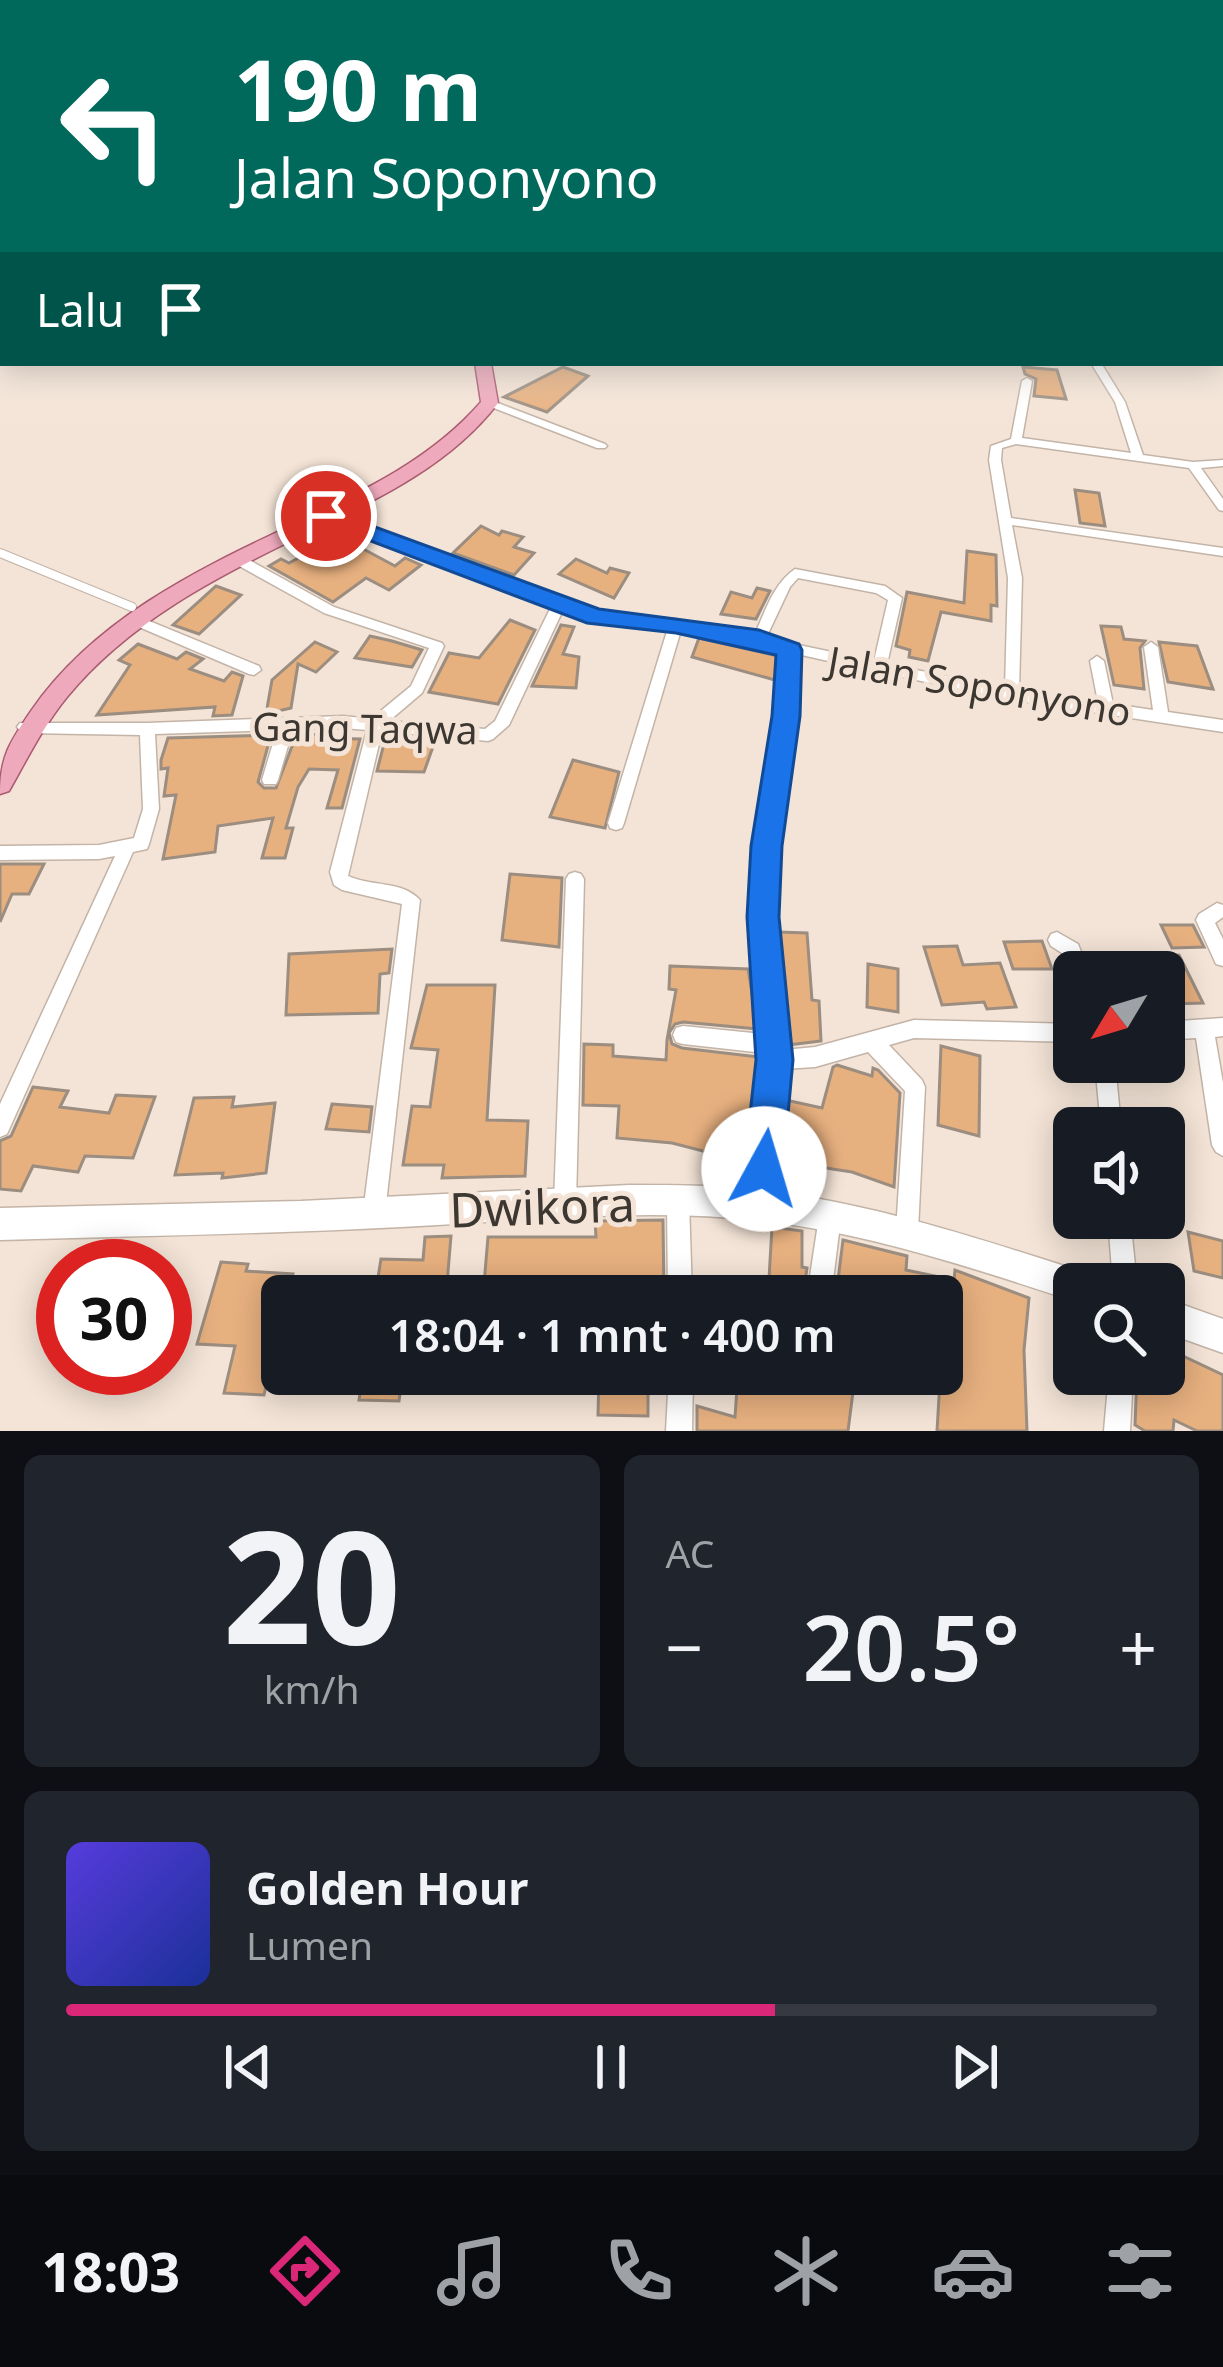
<!DOCTYPE html>
<html lang="id">
<meta charset="utf-8">
<style>
body{margin:0;font-family:"Noto Sans",sans-serif;background:#20242c;color:#f1f3f6;height:100vh;display:flex;flex-direction:column;font-size:45px;white-space:nowrap}
*{box-sizing:border-box;margin:0}
p{font-size:39px;color:#9ea1a6}
.icon{flex:none;width:66px;height:66px;fill:none;stroke:currentColor;stroke-width:2;stroke-linecap:round;stroke-linejoin:round}
.map{position:relative;height:1431px;overflow:hidden}
.side{display:flex;flex-direction:column;gap:24px;padding:24px;background:#0d0f14;flex:1}
.side>*{flex:none}
.banner{position:absolute;left:0px;top:0px;width:1224px;height:366px;box-shadow:0 6px 30px #0003;background:#00695c;color:#fff;overflow:hidden}
.needle{width:78px;rotate:232deg}
.tools{position:absolute;left:1053px;top:951px;display:grid;gap:24px}
.tools a{display:grid;place-items:center;width:132px;height:132px;border-radius:18px;background:#171b24;box-shadow:0 6px 30px #0003;font-size:60px}
.speed{position:absolute;left:36px;top:1239px;display:flex;gap:24px;font-size:60px;font-weight:700;text-align:center}
.speed>*{display:grid;place-content:center;width:156px;height:156px;border-radius:50%;background:#171b24;box-shadow:0 6px 30px #0003;line-height:1}
.speed .limit{border:18px solid #d22;background:#fff;color:#111}
.pin{position:absolute;display:grid;place-items:center;width:102px;height:102px;color:#fff;margin:-51px;border:6px solid #fff;border-radius:50%;box-shadow:0 3px 12px #0007}
.me{position:absolute;width:132px;margin:-66px;rotate:6deg;stroke-linejoin:round;filter:drop-shadow(0 0 9px #0008)}
.turn{display:flex;align-items:center;gap:42px;height:252px;padding:0 36px;font-size:54px}
.turn .icon{width:156px;height:156px;stroke-width:2.5}
.turn b{display:block;font-size:84px;line-height:102px}
.then{display:flex;align-items:center;height:114px;padding:0 36px;background:#0003;gap:24px;font-size:45px}
.big{font-size:90px;font-weight:600;line-height:1.1}
.side .widget{flex:1;display:flex;flex-direction:column;justify-content:center;gap:18px;min-width:0;padding:0 42px;border-radius:18px;background:#20242c}
.side .dial{align-items:center;gap:0}
.dial b{font-size:156px;line-height:1}
.song{display:flex;align-items:center;gap:36px}
.cover{width:144px;height:144px;border-radius:18px;background:linear-gradient(135deg,hsl(250 70% 55%),hsl(230 70% 35%))}
.played{height:12px;border-radius:6px;background:linear-gradient(90deg,#db2777 65%,#363941 65%)}
.keys{display:flex;justify-content:space-around;direction:ltr}
.heat{display:flex;justify-content:space-between;align-items:center;font-size:66px;direction:ltr}
.side .tiles{flex:1;display:grid;gap:24px;grid-template-columns:1fr 1fr}
.widget:last-child{grid-column:span 2}
.trip{position:absolute;left:261px;top:1275px;width:702px;height:120px;border-radius:18px;background:#171b24;box-shadow:0 6px 30px #0003;font-weight:600;line-height:120px;text-align:center}
.menu{display:flex;height:192px;justify-content:space-around;align-items:center;background:#090b0e;color:#9ea1a6}
.menu .icon{width:84px;height:84px}
.menu .on{color:#db2777}
.menu b{font-size:54px;color:#f1f3f6}
.map>svg:first-child{display:block}
.building{fill:#e7b07f;stroke:#9b8d80;stroke-width:3}
.lines{fill:none;stroke-linecap:round;stroke-linejoin:round}
.lane-casing{stroke:#c3b4a7;stroke-width:10}
.street-casing{stroke:#c3b4a7;stroke-width:3}
.secondary-casing{stroke:#c3b4a7;stroke-width:3}
.primary-casing{stroke:#aa5b70;stroke-width:3}
.lane{stroke:#fff;stroke-width:8}
.street{fill:#fff;fill-rule:evenodd}
.secondary{fill:#fff;fill-rule:evenodd}
.primary{fill:#efa9bd;fill-rule:evenodd}
.route{fill:#1a73e8;stroke:#114b97;stroke-width:3}
.labels{text-anchor:middle;dominant-baseline:central;stroke-width:10;stroke-linejoin:round;paint-order:stroke}
.street-label{font-size:39px;fill:#3d3732;stroke:#f4e4d7}
.near-street-label{font-size:48px;fill:#3d3732;stroke:#f4e4d7}
</style>
<div class="map">
<svg width="1223" height="1431" viewBox="0 0 1223 1431">
<rect width="100%" height="100%" fill="#f4e4d7"/>
<!-- building -->
<g class="building">
<polygon points="563,367 588,376 547,412 504,397"/>
<polygon points="1023,367 1057,370 1066,399 1034,396 1036,379 1025,374"/>
<polygon points="1075,490 1099,493 1105,526 1080,523"/>
<polygon points="481,526 499,535 502,531 523,537 514,547 534,553 514,575 453,553"/>
<polygon points="339,536 395,566 405,558 421,565 389,590 366,578 333,602 269,566 281,559 289,563"/>
<polygon points="967,551 996,555 997,606 991,605 991,621 941,612 928,661 909,657 910,650 896,646 907,592 964,603"/>
<polygon points="576,559 607,573 610,568 629,573 614,598 559,574"/>
<polygon points="216,586 241,595 199,634 173,625"/>
<polygon points="757,588 770,591 756,619 721,614 731,592 752,598"/>
<polygon points="510,620 535,630 498,704 429,692 449,653 479,658"/>
<polygon points="561,625 574,627 563,654 579,657 576,688 532,686"/>
<polygon points="1101,626 1121,627 1124,639 1145,641 1140,648 1144,689 1114,685"/>
<polygon points="370,636 392,641 422,650 412,667 355,658"/>
<polygon points="699,638 778,656 775,680 692,657"/>
<polygon points="315,642 337,652 316,672 298,664 291,708 266,714 272,680"/>
<polygon points="1159,642 1197,646 1213,689 1168,682"/>
<polygon points="138,644 177,659 186,652 203,659 190,669 224,681 232,672 243,676 232,715 213,716 215,707 97,715 130,665 119,660"/>
<polygon points="319,734 319,738 360,739 342,808 327,808 338,770 309,769 298,787 286,828 293,828 285,858 262,858 273,818 218,826 215,852 163,859 176,795 164,796 168,768 161,769 161,760 168,738 271,735 258,782 264,788 276,788 296,736"/>
<polygon points="386,736 435,741 424,772 377,771"/>
<polygon points="573,760 619,772 605,828 550,817"/>
<polygon points="0,864 44,864 29,894 12,894 0,922"/>
<polygon points="510,874 562,878 559,947 502,940"/>
<polygon points="1161,925 1193,925 1204,947 1172,948"/>
<polygon points="778,932 807,933 812,1000 819,1001 821,1041 788,1045"/>
<polygon points="1042,941 1052,969 1013,969 1004,942"/>
<polygon points="957,946 963,965 1000,963 1016,1007 987,1009 984,1002 942,1005 924,947"/>
<polygon points="392,949 389,973 380,974 378,1013 286,1015 289,954"/>
<polygon points="1179,955 1203,1003 1169,1004 1164,972 1155,972 1147,956"/>
<polygon points="868,964 898,969 898,1012 867,1007"/>
<polygon points="670,966 748,969 758,1029 683,1022 675,1024 669,1033 672,1044 682,1048 759,1057 746,1162 672,1143 617,1138 619,1106 583,1105 584,1044 613,1045 613,1056 666,1060 667,1040 676,990 669,989"/>
<polygon points="427,985 495,985 487,1120 528,1121 525,1176 442,1178 444,1165 403,1165 412,1106 430,1107 438,1050 411,1048"/>
<polygon points="941,1046 980,1056 979,1136 938,1125"/>
<polygon points="837,1065 872,1076 873,1068 878,1070 900,1093 894,1187 852,1172 780,1161 786,1100 822,1108 833,1067"/>
<polygon points="33,1087 68,1091 60,1107 109,1113 116,1095 155,1097 133,1158 85,1156 78,1172 33,1166 21,1191 0,1189 0,1141 11,1136"/>
<polygon points="234,1097 232,1107 275,1103 266,1173 222,1178 223,1173 175,1175 194,1098"/>
<polygon points="332,1104 372,1107 369,1132 326,1129"/>
<polygon points="663,1220 664,1296 483,1296 488,1237 596,1237 595,1221"/>
<polygon points="772,1227 802,1231 802,1267 807,1268 803,1296 768,1296"/>
<polygon points="1188,1232 1223,1241 1223,1278 1194,1271"/>
<polygon points="451,1236 446,1296 375,1296 381,1259 423,1260 425,1237"/>
<polygon points="843,1240 907,1256 906,1270 954,1280 955,1270 1029,1298 1024,1350 1027,1431 937,1431 945,1296 836,1296"/>
<polygon points="221,1262 248,1264 246,1271 293,1274 288,1296 282,1296 282,1320 264,1395 224,1393 235,1346 197,1344"/>
<polygon points="1164,1347 1223,1375 1223,1431 1197,1431 1174,1420 1173,1431 1145,1431 1135,1425 1137,1374 1164,1374"/>
<polygon points="363,1374 403,1374 399,1401 359,1400"/>
<polygon points="599,1374 648,1374 648,1416 598,1415"/>
<polygon points="738,1374 831,1374 854,1384 848,1431 697,1431 697,1406 735,1417"/>
</g>
<g class="lines">
<!-- lane casing -->
<g class="lane-casing">
<polyline id="lane" points="0,553 132,607"/>
</g>
<!-- street casing -->
<g class="street-casing">
<g id="street">
<rect x="1221" y="257" width="2" height="6"/>
<path d="M1091 363H1101L1125 402 1143 455 1193 462 1223 460V466L1201 468 1223 499V511L1219 510 1189 468 1016 444 1002 448 1001 460 1011 518 1223 548V556L1012 525 1022 578 1019 691 1098 702 1090 661 1097 656 1104 661 1113 704 1153 710 1144 647 1151 642 1158 647 1168 712 1223 720V732L1012 700 883 673 879 674 873 671 797 654 794 716 774 846 772 917 784 1050 815 1047 914 1020 1074 1024V1042L914 1038 889 1045 922 1080 925 1087 918 1231 915 1239 907 1242 899 1239 896 1231 905 1091 868 1052 815 1067 784 1069 771 1205 768 1213 760 1216 752 1213 749 1205 764 1053 683 1044 676 1042 673 1035 676 1028 683 1026 763 1034 754 917 758 846 778 716 783 651 681 630 624 823 622 828 616 830 610 828 608 823 668 628 596 622 563 610 509 725 493 739 488 741 382 731 348 876C372 887 401 880 420 900L385 1213 382 1221 374 1224 366 1221 363 1213 402 904 342 890 334 885 330 872 367 730 343 728 293 729 278 780 276 784H264L262 780 277 730 155 734 159 809 149 844 147 849 133 852 7 1134 0 1137V1104L115 856 99 859 0 860V846L99 845 134 838 143 809 140 735 25 733 20 731 17 727 20 723H147L343 716 371 719 411 686 429 648 324 613 232 562V556H242L334 607 442 643 444 646 422 693 389 721 485 729 495 721 552 605 322 519V513H330L598 613 676 619 754 636C765 612 773 584 795 569L885 586 902 598 887 664 1005 688 1008 578 989 460 991 446 1011 439 1022 381 1027 378 1032 381 1022 438 1131 453 1115 402ZM798 578 876 593 888 600 874 661 766 638 790 587Z"/>
<polygon points="490,400 605,444 607,446 605,448 597,448 486,405 485,403"/>
<polygon points="137,616 259,666 261,670 254,675 249,674 132,624 130,621"/>
<polygon points="575,872 581,874 584,879 576,1203 573,1211 565,1214 557,1211 554,1203 566,879 569,874"/>
<polygon points="1217,903 1223,905 1223,917 1215,923 1223,939 1223,966 1216,964 1196,920 1199,914"/>
<polygon points="1057,932 1078,944 1089,972 1074,972 1073,978 1065,955 1051,946 1048,940 1051,934"/>
<polygon points="1223,1018 1223,1036 1215,1037 1223,1083 1223,1156 1216,1152 1212,1145 1196,1038 1164,1040 1164,1022"/>
<polygon points="1095,1062 1115,1062 1121,1128 1101,1128"/>
<polygon points="678,1190 686,1193 689,1201 692,1296 668,1296 667,1201 670,1193"/>
<polygon points="830,1206 838,1209 841,1217 831,1296 807,1296 819,1217 822,1209"/>
<polygon points="1108,1218 1130,1218 1137,1284 1113,1284"/>
<polygon points="669,1374 693,1374 692,1431 666,1431"/>
<polygon points="1109,1374 1133,1374 1130,1431 1104,1431"/>
</g>
</g>
<!-- secondary casing -->
<g class="secondary-casing">
<g id="secondary">
<path d="M629 1185C676 1185 722 1185 768 1191 873 1204 974 1237 1074 1269L1085 1274 1090 1284H1074V1301C973 1268 871 1234 765 1221 644 1207 522 1221 401 1227 268 1234 134 1236 0 1240V1208L301 1201Z"/>
<polygon points="1164,1298 1223,1319 1223,1353 1164,1332"/>
</g>
</g>
<!-- primary casing -->
<g class="primary-casing">
<path id="primary" d="M475 363H491L498 403C448 468 373 501 301 536 216 577 129 622 67 697 44 725 27 759 9 791L0 794C0 756 10 742 31 711 93 621 194 571 290 526 359 493 430 461 481 402Z"/>
</g>
<!-- lane -->
<use href="#lane" class="lane"/>
<!-- street -->
<use href="#street" class="street"/>
<!-- secondary -->
<use href="#secondary" class="secondary"/>
<!-- primary -->
<use href="#primary" class="primary"/>
</g>
<!-- sky -->
<linearGradient id="sky" x2="0" y2="1"><stop stop-color="#7dc3ea"/><stop offset="0.53" stop-color="#faf3ed"/><stop offset="1" stop-color="#faf3ed" stop-opacity="0"/></linearGradient>
<rect width="1223" height="424" fill="url(#sky)"/>
<!-- route -->
<polygon class="route" points="326,509 599,609 759,630 799,644 802,650 800,716 782,846 779,917 793,1060 783,1169 778,1183 764,1189 750,1183 744,1169 756,1060 747,917 751,846 772,716 776,655 676,633 587,623 318,521 318,511"/>
<g class="labels">
<!-- street labels -->
<g class="street-label">
<text transform="translate(980 685) rotate(10)">Jalan Soponyono</text>
<text transform="translate(365 727) rotate(1)">Gang Taqwa</text>
</g>
<!-- near-street labels -->
<g class="near-street-label">
<text transform="translate(542 1206) rotate(-2)">Dwikora</text>
</g>
</g>
</svg>
<div class="tools">
<a><svg class="needle" viewBox="-14 -14 28 28"><path d="M0-13l5 13h-10z" fill="#e53935"/><path d="M0 13l5-13h-10z" fill="#9ea1a6"/></svg></a>
<a><svg class="icon" aria-label="sound" viewBox="0 0 24 24"><path d="M4 9h4l5-4v14l-5-4H4zM17 9q2 3 0 6"/></svg></a>
<a><svg class="icon" aria-label="search" viewBox="0 0 24 24"><circle cx="10" cy="10" r="6"/><path d="M15 15l6 6"/></svg></a>
</div>
<div class="speed"><div class="limit">30</div></div>
<div class="pin" style="left:326px;top:516px;background:#d93025"><svg class="icon" aria-label="arrive" viewBox="0 0 24 24"><path d="M6 21V4h12l-3 4 3 4H6"/></svg></div>
<svg class="me" style="left:764px;top:1169px" viewBox="-20 -20 40 40"><circle r="19" fill="#fff"/><path d="M0-13L10 11 0 6-10 11z" fill="#1a73e8"/></svg>
<div class="trip">18:04 · 1 mnt · 400 m</div>
<div class="banner">
<div class="turn"><svg class="icon" aria-label="left" viewBox="0 0 24 24"><path d="M17 20v-9H6M10 6l-5 5 5 5"/></svg><div><b>190 m</b>Jalan Soponyono</div></div>
<div class="then">Lalu<svg class="icon" aria-label="arrive" viewBox="0 0 24 24"><path d="M6 21V4h12l-3 4 3 4H6"/></svg></div>
</div>
</div>
<section class="side">
<div class="tiles">
<div class="widget dial"><b>20</b><p>km/h</p></div>
<div class="widget"><p>AC</p>
<div class="heat"><a>−</a><b class="big">20.5°</b><a>+</a></div>
</div>
<div class="widget">
<div class="song"><i class="cover"></i><div><b>Golden Hour</b><p>Lumen</p></div></div>
<div class="played"></div>
<div class="keys"><svg class="icon" aria-label="previous" viewBox="0 0 24 24"><path d="M18 5L8 12l10 7zM5 5v14"/></svg><svg class="icon" aria-label="pause" viewBox="0 0 24 24"><path d="M8 5v14M16 5v14"/></svg><svg class="icon" aria-label="next" viewBox="0 0 24 24"><path d="M6 5l10 7-10 7zM19 5v14"/></svg></div>
</div>
</div>
</section>
<nav class="menu">
<b>18:03</b>
<svg class="icon on" aria-label="directions" viewBox="0 0 24 24"><path d="M12 3l9 9-9 9-9-9zM9 14v-3h6M13 9l2 2-2 2"/></svg>
<svg class="icon" aria-label="music" viewBox="0 0 24 24"><path d="M9 18V5l10-2v13"/><circle cx="6" cy="18" r="3"/><circle cx="16" cy="16" r="3"/></svg>
<svg class="icon" aria-label="phone" viewBox="0 0 24 24"><path d="M5 4h4l2 5-3 2q2 4 5 5l2-3 5 2v4C11 20 4 13 5 4z"/></svg>
<svg class="icon" aria-label="climate" viewBox="0 0 24 24"><path d="M12 3v18M4 7l16 10M4 17L20 7"/></svg>
<svg class="icon" aria-label="car" viewBox="0 0 24 24"><path d="M5 17H2v-5l4-1 3-4h7l3 4 3 1v5h-3M9 17h6M6 11h13"/><circle cx="7" cy="17" r="2"/><circle cx="17" cy="17" r="2"/></svg>
<svg class="icon" aria-label="filters" viewBox="0 0 24 24"><path d="M4 7h16M4 17h16"/><circle cx="9" cy="7" r="2"/><circle cx="15" cy="17" r="2"/></svg>
</nav>
